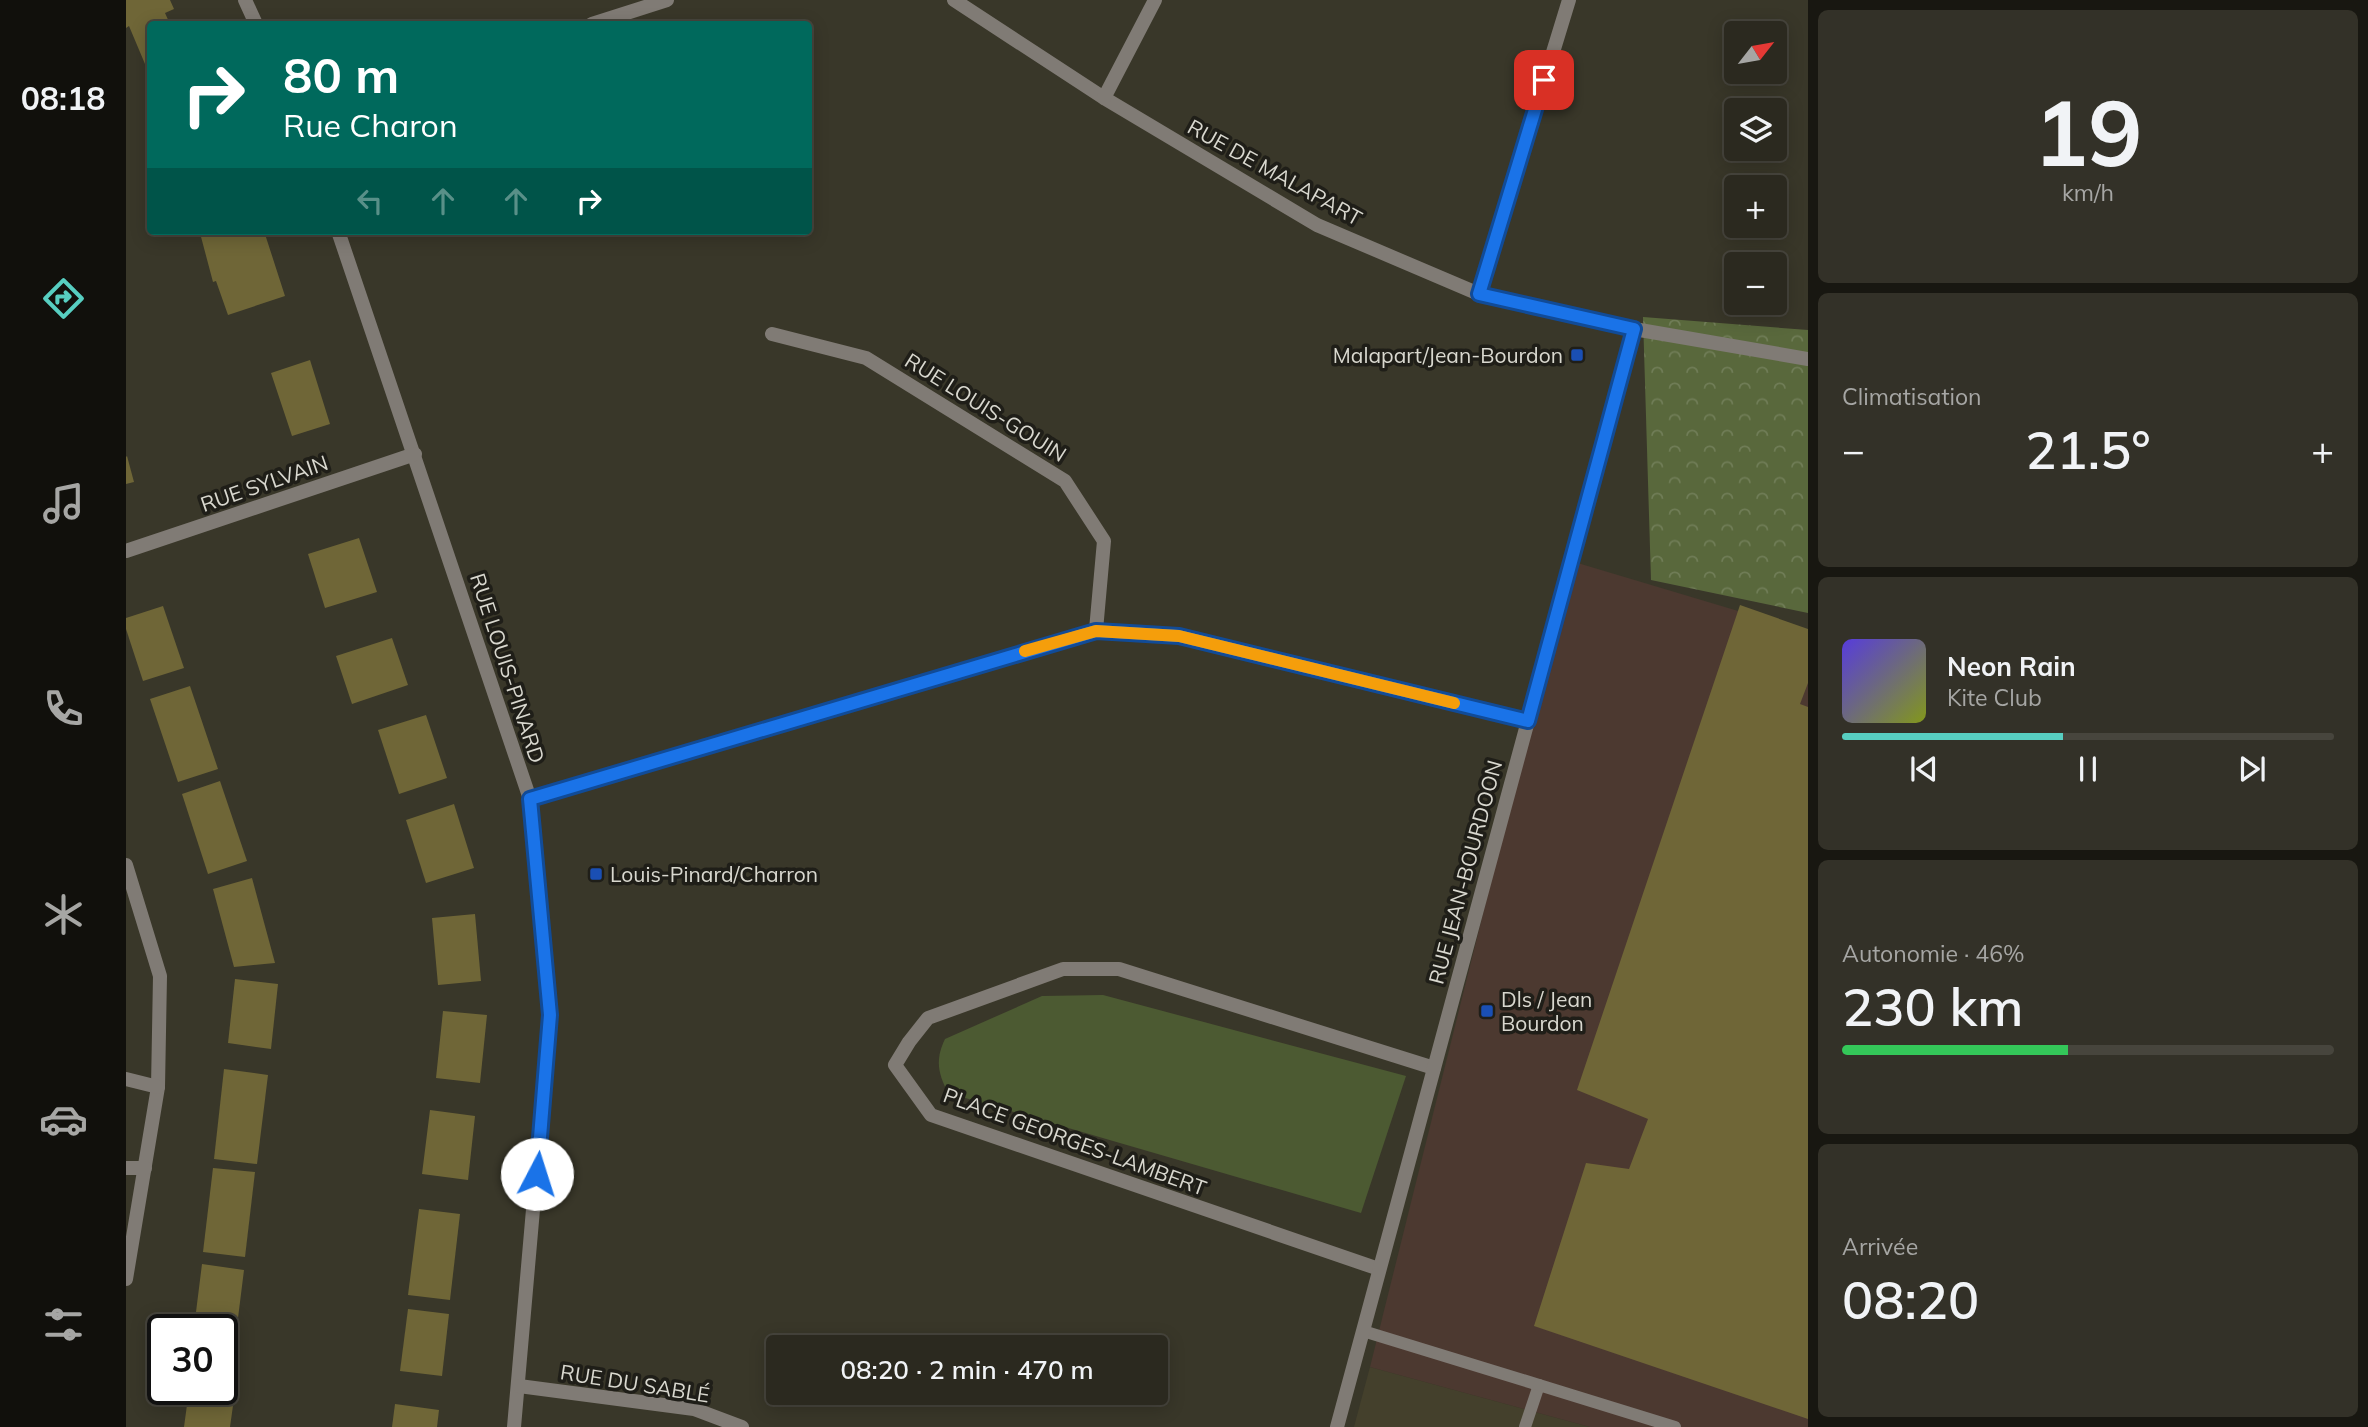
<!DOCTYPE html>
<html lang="fr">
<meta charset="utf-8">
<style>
body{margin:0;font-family:Mulish,sans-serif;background:#333128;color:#f1f3f6;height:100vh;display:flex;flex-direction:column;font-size:26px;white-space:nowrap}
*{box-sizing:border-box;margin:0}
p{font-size:23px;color:#a6a6a4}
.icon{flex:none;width:38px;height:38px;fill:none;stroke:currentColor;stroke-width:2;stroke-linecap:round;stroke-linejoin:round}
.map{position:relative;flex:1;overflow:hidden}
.drawer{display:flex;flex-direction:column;gap:10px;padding:10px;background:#181711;width:560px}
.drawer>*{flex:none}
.top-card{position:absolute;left:21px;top:21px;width:665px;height:214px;border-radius:7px;box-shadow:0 4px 18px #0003,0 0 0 2px #47453d;background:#00695c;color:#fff;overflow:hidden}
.needle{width:46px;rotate:59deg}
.tools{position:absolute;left:1598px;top:21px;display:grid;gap:14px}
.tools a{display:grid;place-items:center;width:63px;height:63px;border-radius:7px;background:#2b291f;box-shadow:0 4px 18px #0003,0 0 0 2px #47453d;font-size:35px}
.speed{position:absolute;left:21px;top:1314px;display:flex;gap:14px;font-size:35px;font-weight:700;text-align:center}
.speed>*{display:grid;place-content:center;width:91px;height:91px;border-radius:50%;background:#2b291f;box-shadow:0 4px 18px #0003,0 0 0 2px #47453d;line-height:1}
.speed .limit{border:4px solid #111;border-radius:10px;background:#fff;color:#111}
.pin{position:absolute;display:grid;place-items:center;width:60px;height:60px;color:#fff;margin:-30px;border-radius:14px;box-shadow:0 4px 10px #0006}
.me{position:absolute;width:77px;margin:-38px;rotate:5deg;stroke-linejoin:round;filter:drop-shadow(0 0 5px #0008)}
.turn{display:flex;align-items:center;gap:24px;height:147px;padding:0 21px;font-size:32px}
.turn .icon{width:91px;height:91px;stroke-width:2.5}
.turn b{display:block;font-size:49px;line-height:60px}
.lanes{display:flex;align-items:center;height:66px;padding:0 21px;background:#0003;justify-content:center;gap:35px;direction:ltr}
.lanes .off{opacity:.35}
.big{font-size:52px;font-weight:600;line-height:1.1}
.drawer .widget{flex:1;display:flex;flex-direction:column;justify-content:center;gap:10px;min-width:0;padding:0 24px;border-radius:10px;background:#333128}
.drawer .dial{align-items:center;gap:0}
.dial b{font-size:91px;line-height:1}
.song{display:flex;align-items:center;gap:21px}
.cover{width:84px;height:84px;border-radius:10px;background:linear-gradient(135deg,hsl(250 70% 55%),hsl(70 70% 35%))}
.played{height:7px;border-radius:4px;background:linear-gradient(90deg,#57cec1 45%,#47453d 45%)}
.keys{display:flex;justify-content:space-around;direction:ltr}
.heat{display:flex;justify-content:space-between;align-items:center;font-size:38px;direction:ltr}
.charge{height:10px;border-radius:5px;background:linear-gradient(90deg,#34c759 46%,#47453d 0)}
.trip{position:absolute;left:640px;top:1335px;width:402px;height:70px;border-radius:7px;background:#2b291f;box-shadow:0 4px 18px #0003,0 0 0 2px #47453d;font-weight:600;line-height:70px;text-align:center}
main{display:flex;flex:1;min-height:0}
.tab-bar{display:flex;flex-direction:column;width:126px;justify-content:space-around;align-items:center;background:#11100c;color:#a6a6a4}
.tab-bar .icon{width:49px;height:49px}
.tab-bar .on{color:#57cec1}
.tab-bar b{font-size:32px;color:#f1f3f6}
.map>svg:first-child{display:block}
.built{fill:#44402c}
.education{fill:#4c3930}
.green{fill:#4c5a32}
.forest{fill:url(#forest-crowns)}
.building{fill:#6f6637}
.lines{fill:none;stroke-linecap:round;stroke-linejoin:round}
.service{stroke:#807b75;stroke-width:12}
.minor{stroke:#807b75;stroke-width:14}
.route-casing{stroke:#114b97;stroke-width:18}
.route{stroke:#1a73e8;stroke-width:12}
.slow{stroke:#f59e0b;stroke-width:12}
.transit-dot{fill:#1a4fb4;stroke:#1f1e18;stroke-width:2.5}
.labels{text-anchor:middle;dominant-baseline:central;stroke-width:7;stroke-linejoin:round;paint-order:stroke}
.street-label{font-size:21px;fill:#d9d8cf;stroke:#1f1e18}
.poi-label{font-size:21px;fill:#d9d8cf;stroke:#1f1e18;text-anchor:start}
</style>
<main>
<nav class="tab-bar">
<b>08:18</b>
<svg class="icon on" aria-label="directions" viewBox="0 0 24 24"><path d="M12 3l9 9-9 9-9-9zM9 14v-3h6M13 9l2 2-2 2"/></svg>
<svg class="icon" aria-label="music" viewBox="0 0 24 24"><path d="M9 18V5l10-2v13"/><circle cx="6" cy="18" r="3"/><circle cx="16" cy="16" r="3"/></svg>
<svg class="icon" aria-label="phone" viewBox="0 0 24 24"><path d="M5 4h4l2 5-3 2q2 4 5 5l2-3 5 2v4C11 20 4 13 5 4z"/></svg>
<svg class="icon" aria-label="climate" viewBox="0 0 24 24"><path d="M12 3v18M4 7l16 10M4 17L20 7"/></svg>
<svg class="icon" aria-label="car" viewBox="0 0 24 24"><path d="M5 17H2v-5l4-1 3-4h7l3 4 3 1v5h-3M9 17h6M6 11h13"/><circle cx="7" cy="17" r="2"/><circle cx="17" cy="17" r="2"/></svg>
<svg class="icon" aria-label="filters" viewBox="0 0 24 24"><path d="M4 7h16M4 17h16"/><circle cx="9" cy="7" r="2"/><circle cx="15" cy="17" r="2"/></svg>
</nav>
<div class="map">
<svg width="1682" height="1427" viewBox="0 0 1682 1427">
<defs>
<pattern id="forest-crowns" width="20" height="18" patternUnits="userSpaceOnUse" patternTransform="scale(1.75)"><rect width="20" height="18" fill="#59683c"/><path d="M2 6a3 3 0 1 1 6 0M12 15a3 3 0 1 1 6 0" fill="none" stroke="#707d57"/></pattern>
</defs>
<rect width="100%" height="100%" fill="#393729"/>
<!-- built -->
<polygon class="built" points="1244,1367 1464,1427 1228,1427"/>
<!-- education -->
<polygon class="education" points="1445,561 1682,632 1682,1427 1464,1427 1244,1367"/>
<!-- green -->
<path class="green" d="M977 995 1280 1076 1235 1213 822 1093C812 1073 809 1060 819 1039L916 996Z"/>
<!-- forest -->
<polygon class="forest" points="1517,317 1682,330 1682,613 1525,580"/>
<!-- building -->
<g class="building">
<polygon points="0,0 44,0 48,9 39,13 44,24 24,24 24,69 22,63 19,64 3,26 0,28"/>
<polygon points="80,231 138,231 159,296 102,315 90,281 87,282 74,233"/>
<polygon points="184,360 204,424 166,436 145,373"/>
<polygon points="1,456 8,482 0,484 0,457"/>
<polygon points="233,538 251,592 199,608 182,554"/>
<polygon points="1614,605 1682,629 1682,683 1674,704 1682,707 1682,1419 1408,1326 1460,1163 1503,1169 1522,1119 1451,1090"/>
<polygon points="37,606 58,668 17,681 0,629 0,618"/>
<polygon points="266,638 282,685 226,704 210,656"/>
<polygon points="64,686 92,769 52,782 24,699"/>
<polygon points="300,715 321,778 273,794 252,730"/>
<polygon points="94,781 121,861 82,874 56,794"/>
<polygon points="328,804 348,868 300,883 280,820"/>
<polygon points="126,878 149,963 108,967 87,889"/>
<polygon points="349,914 355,981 312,985 306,918"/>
<polygon points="109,979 152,984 145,1049 102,1043"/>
<polygon points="317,1011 361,1015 354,1083 310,1078"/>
<polygon points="98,1069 142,1075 131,1164 88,1159"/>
<polygon points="304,1110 349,1116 342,1180 296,1174"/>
<polygon points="87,1168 129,1172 119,1257 77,1252"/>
<polygon points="293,1209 334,1214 324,1300 282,1295"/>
<polygon points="76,1264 118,1270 110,1334 68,1328"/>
<polygon points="282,1309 323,1314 316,1376 274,1371"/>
<polygon points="96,1368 112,1370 104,1427 58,1427 63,1390 96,1390"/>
<polygon points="269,1404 313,1410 311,1427 266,1427"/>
</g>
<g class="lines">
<!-- service -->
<g class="service">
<polyline points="1237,1331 1413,1385 1399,1427"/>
<polyline points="1413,1385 1549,1427"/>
</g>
<!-- minor -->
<g class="minor">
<polyline points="119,0 130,24"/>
<polyline points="828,0 978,98 1191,225 1353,294 1508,329 1682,359"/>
<polyline points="466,24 541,0"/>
<polyline points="978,98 1029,0"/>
<polyline points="212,231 404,799 424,1015 388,1427"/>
<polyline points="1353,294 1443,0"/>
<polyline points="646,334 740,358 939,481 978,541 970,630"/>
<polyline points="0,551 289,454"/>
<polyline points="404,799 970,630 1053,636 1402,721"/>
<polyline points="0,865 34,976 32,1087 0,1279"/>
<polyline points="0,1079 32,1087"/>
<polyline points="0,1168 19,1168"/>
<polyline points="1253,1269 805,1115 769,1065 783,1042 802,1018 937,969 993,969 1308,1068"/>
<polyline points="393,1386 568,1409 616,1427"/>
<polyline points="1211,1427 1508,329"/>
</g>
</g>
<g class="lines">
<!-- route casing -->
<g class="route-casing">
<polyline id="route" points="411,1174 424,1015 404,799 970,631 1053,636 1402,721 1508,329 1353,294 1418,80"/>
</g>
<!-- route -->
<use href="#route" class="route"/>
<!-- slow -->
<polyline class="slow" points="899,651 970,631 1053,636 1328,703"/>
</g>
<!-- markers -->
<g class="transit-dot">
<rect x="1444" y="348" width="14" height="14" rx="3.5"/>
<rect x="463" y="867" width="14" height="14" rx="3.5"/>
<rect x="1354" y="1004" width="14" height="14" rx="3.5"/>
</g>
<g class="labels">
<!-- street labels -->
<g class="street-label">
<text transform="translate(1149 172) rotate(29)">RUE DE MALAPART</text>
<text transform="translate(860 407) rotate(32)">RUE LOUIS-GOUIN</text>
<text transform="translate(138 483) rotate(-19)">RUE SYLVAIN</text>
<text transform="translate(382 668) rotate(72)">RUE LOUIS-PINARD</text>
<text transform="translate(1339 872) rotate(-75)">RUE JEAN-BOURDOON</text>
<text transform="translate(949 1141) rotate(20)">PLACE GEORGES-LAMBERT</text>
<text transform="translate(509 1383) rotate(9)">RUE DU SABLÉ</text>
</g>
<!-- poi labels -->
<g class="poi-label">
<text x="1437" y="355" text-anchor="end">Malapart/Jean-Bourdon</text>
<text x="484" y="874">Louis-Pinard/Charron</text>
<text x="1375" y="999">Dls / Jean<tspan x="1375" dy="24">Bourdon</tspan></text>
</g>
</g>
</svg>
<div class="tools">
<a><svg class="needle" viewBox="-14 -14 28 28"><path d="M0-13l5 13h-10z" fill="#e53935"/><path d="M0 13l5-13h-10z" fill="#a6a6a4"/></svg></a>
<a><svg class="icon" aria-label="layers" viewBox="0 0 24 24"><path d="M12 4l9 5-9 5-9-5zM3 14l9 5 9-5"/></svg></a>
<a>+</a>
<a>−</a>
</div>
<div class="speed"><div class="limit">30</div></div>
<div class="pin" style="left:1418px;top:80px;background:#d93025"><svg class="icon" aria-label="arrive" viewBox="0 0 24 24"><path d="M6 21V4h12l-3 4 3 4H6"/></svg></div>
<svg class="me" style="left:411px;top:1174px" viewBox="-20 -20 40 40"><circle r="19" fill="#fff"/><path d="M0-13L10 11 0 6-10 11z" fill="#1a73e8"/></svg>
<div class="trip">08:20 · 2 min · 470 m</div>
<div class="top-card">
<div class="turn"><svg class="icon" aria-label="right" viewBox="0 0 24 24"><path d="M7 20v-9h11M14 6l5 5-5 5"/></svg><div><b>80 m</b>Rue Charon</div></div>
<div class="lanes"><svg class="icon off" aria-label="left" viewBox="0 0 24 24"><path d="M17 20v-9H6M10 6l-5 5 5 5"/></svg><svg class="icon off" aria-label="ahead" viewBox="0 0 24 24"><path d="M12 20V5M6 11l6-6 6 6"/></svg><svg class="icon off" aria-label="ahead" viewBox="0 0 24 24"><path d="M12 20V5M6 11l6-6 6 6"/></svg><svg class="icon" aria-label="right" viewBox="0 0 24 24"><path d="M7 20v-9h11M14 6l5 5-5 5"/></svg></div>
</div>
</div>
<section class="drawer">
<div class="widget dial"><b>19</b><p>km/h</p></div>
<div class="widget"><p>Climatisation</p>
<div class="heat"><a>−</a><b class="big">21.5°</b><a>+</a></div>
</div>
<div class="widget">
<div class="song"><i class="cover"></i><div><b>Neon Rain</b><p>Kite Club</p></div></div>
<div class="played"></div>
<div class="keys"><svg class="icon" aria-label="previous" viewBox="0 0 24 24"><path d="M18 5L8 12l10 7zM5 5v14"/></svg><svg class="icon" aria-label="pause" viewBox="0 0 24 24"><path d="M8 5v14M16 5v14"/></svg><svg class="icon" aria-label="next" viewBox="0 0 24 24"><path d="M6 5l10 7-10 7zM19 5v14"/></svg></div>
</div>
<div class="widget"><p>Autonomie · 46%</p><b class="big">230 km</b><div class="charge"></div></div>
<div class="widget"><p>Arrivée</p><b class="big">08:20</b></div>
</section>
</main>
